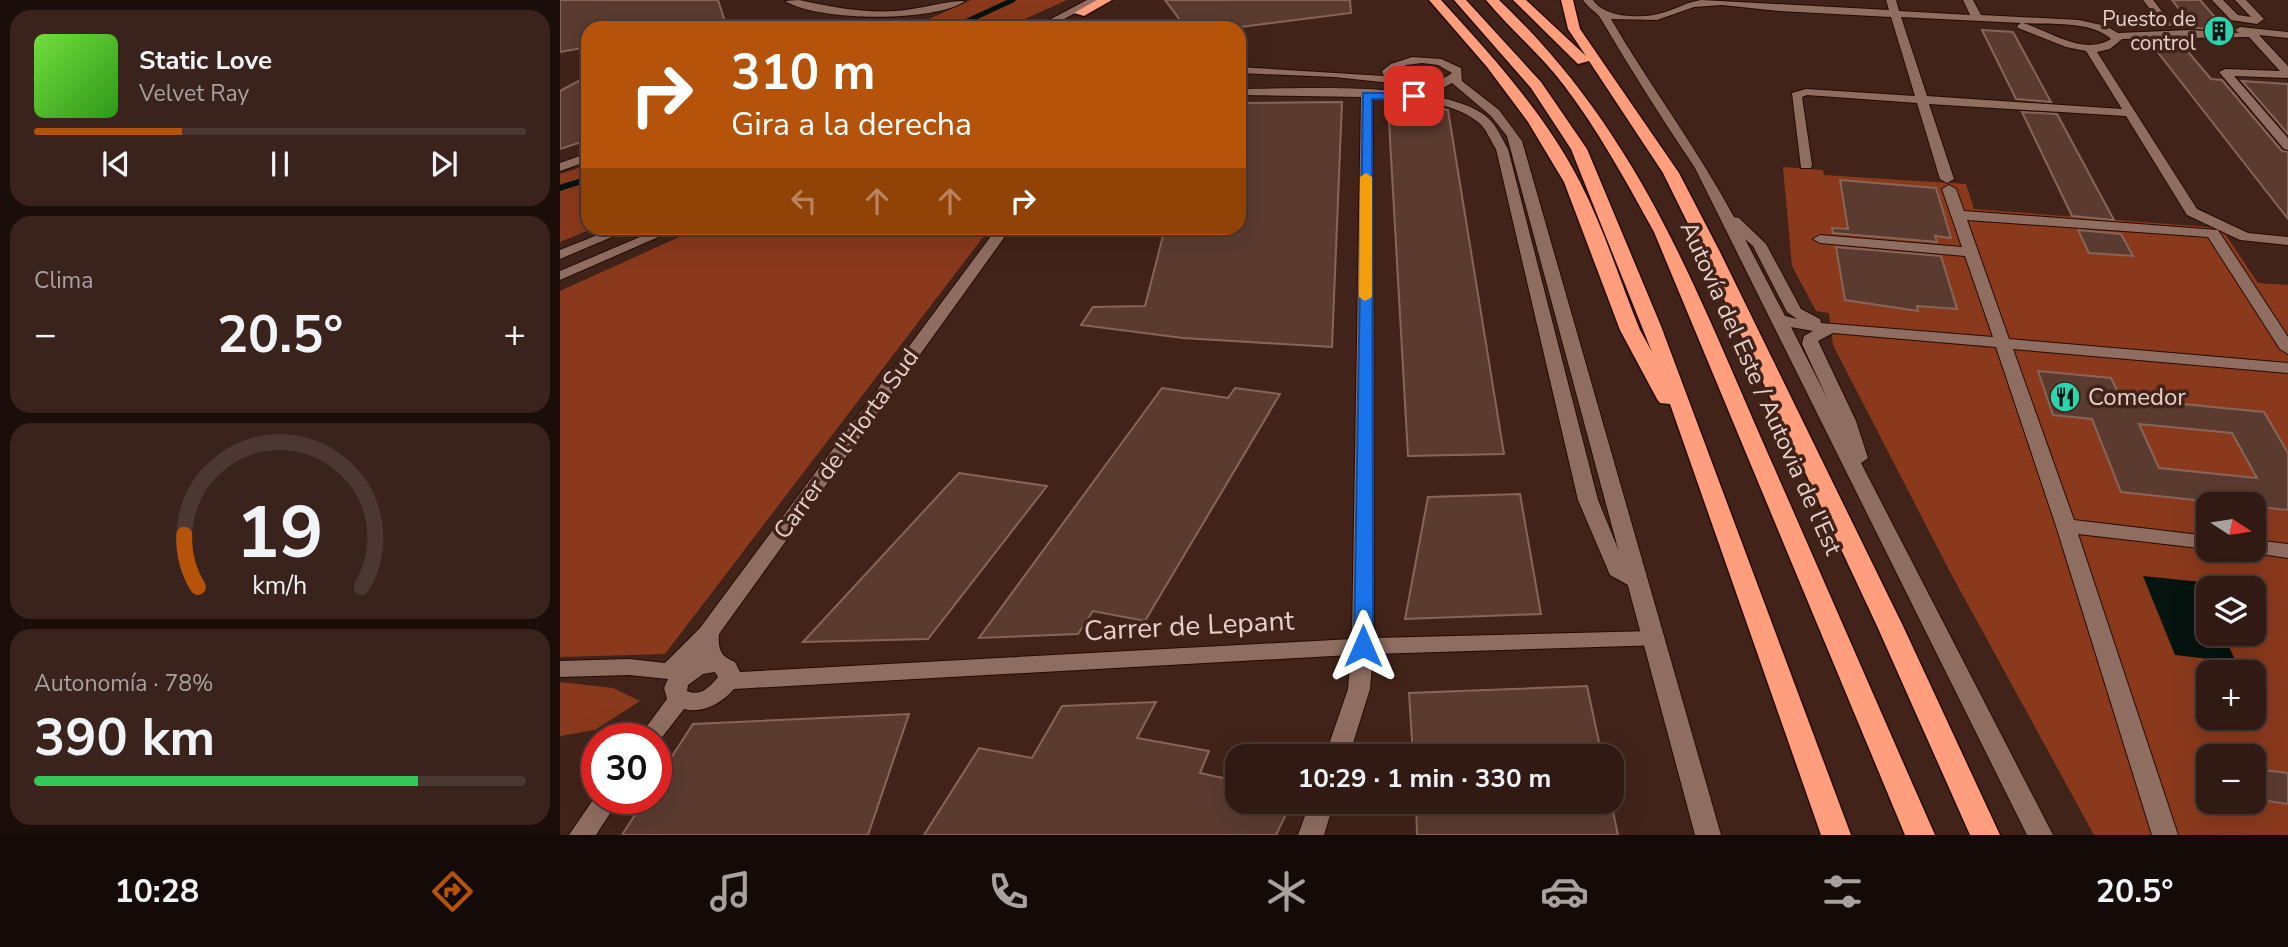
<!DOCTYPE html>
<html lang="es">
<meta charset="utf-8">
<style>
body{margin:0;font-family:"Nunito Sans",sans-serif;background:#39231c;color:#f1f3f6;height:100vh;display:flex;flex-direction:column;font-size:26px;white-space:nowrap}
*{box-sizing:border-box;margin:0}
p{font-size:23px;color:#a8a1a0}
.icon{flex:none;width:38px;height:38px;fill:none;stroke:currentColor;stroke-width:2;stroke-linecap:round;stroke-linejoin:round}
.map{position:relative;flex:1;overflow:hidden}
.side{display:flex;flex-direction:column;gap:10px;padding:10px;background:#1b0e0a;width:560px}
.side>*{flex:none}
.banner{position:absolute;left:21px;top:21px;width:665px;height:214px;border-radius:21px;box-shadow:0 7px 28px #0002,0 0 0 2px #4c3833;background:#b45309;color:#fff;overflow:hidden}
.needle{width:46px;rotate:102deg}
.fabs{position:absolute;left:1636px;top:492px;display:grid;gap:14px}
.fabs a{display:grid;place-items:center;width:70px;height:70px;border-radius:14px;background:#311a13;box-shadow:0 7px 28px #0002,0 0 0 2px #4c3833;font-size:35px}
.speed{position:absolute;left:21px;top:723px;display:flex;gap:14px;font-size:35px;font-weight:700;text-align:center}
.speed>*{display:grid;place-content:center;width:91px;height:91px;border-radius:50%;background:#311a13;box-shadow:0 7px 28px #0002,0 0 0 2px #4c3833;line-height:1}
.speed .limit{border:10px solid #d22;background:#fff;color:#111}
.pin{position:absolute;display:grid;place-items:center;width:60px;height:60px;color:#fff;margin:-30px;border-radius:14px;box-shadow:0 4px 10px #0006}
.me{position:absolute;width:77px;margin:-38px;rotate:0deg;stroke-linejoin:round;filter:drop-shadow(0 0 5px #0008)}
.turn{display:flex;align-items:center;gap:24px;height:147px;padding:0 35px;font-size:32px}
.turn .icon{width:91px;height:91px;stroke-width:2.5}
.turn b{display:block;font-size:49px;line-height:60px}
.lanes{display:flex;align-items:center;height:66px;padding:0 35px;background:#0003;justify-content:center;gap:35px;direction:ltr}
.lanes .off{opacity:.35}
.big{font-size:52px;font-weight:700;line-height:1.1}
.side .widget{flex:1;display:flex;flex-direction:column;justify-content:center;gap:10px;min-width:0;padding:0 24px;border-radius:21px;background:#39231c}
.side .dial{align-items:center;gap:0}
.dial svg{height:182px;overflow:visible;fill:none;stroke:#4c3833;stroke-width:7;stroke-linecap:round;text-anchor:middle}
.dial text{fill:#f1f3f6;stroke:none}
.song{display:flex;align-items:center;gap:21px}
.cover{width:84px;height:84px;border-radius:10px;background:linear-gradient(135deg,hsl(100 70% 55%),hsl(110 70% 35%))}
.played{height:7px;border-radius:4px;background:linear-gradient(90deg,#b45309 30%,#4c3833 30%)}
.keys{display:flex;justify-content:space-around;direction:ltr}
.heat{display:flex;justify-content:space-between;align-items:center;font-size:38px;direction:ltr}
.charge{height:10px;border-radius:5px;background:linear-gradient(90deg,#34c759 78%,#4c3833 0)}
.trip{position:absolute;left:665px;top:744px;width:399px;height:70px;border-radius:21px;background:#311a13;box-shadow:0 7px 28px #0002,0 0 0 2px #4c3833;font-weight:700;line-height:70px;text-align:center}
.tab-bar{display:flex;height:112px;justify-content:space-around;align-items:center;background:#140a08;color:#a8a1a0}
.tab-bar .icon{width:49px;height:49px}
.tab-bar .active{color:#b45309}
.tab-bar b{font-size:32px;color:#f1f3f6}
main{display:flex;flex:1;min-height:0}
.map>svg:first-child{display:block}
.green{fill:#8a391c;fill-rule:evenodd}
.water{fill:#05140f}
.lines{fill:none;stroke-linecap:round;stroke-linejoin:round}
.stream-far1{stroke:#05140f;stroke-width:5}
.stream{stroke:#05140f;stroke-width:6}
.building{fill:#5b3b30;stroke:#886559;stroke-width:2;fill-rule:evenodd}
.street-casing{stroke:#260b03;stroke-width:2}
.secondary-casing{stroke:#260b03;stroke-width:2}
.highway-casing{stroke:#260b03;stroke-width:3}
.street{fill:#906d61;fill-rule:evenodd}
.secondary{fill:#906d61;fill-rule:evenodd}
.highway{fill:#fe9e7d;fill-rule:evenodd}
.route{fill:#1a73e8;stroke:#114b97;stroke-width:2}
.slow{fill:#f59e0b}
.labels{text-anchor:middle;dominant-baseline:central;stroke-width:7;stroke-linejoin:round;paint-order:stroke}
.far-poi-label{font-size:21px;fill:#e5d0ca;stroke:#412319;text-anchor:end}
.street-label{font-size:24px;fill:#e5d0ca;stroke:#412319}
.poi-label{font-size:24px;fill:#e5d0ca;stroke:#412319;text-anchor:start}
.near-street-label{font-size:28px;fill:#e5d0ca;stroke:#412319}
</style>
<main>
<section class="side">
<div class="widget">
<div class="song"><i class="cover"></i><div><b>Static Love</b><p>Velvet Ray</p></div></div>
<div class="played"></div>
<div class="keys"><svg class="icon" aria-label="previous" viewBox="0 0 24 24"><path d="M18 5L8 12l10 7zM5 5v14"/></svg><svg class="icon" aria-label="pause" viewBox="0 0 24 24"><path d="M8 5v14M16 5v14"/></svg><svg class="icon" aria-label="next" viewBox="0 0 24 24"><path d="M6 5l10 7-10 7zM19 5v14"/></svg></div>
</div>
<div class="widget"><p>Clima</p>
<div class="heat"><a>−</a><b class="big">20.5°</b><a>+</a></div>
</div>
<div class="widget dial"><svg viewBox="0 0 100 80">
<path d="M14 69A42 42 0 1 1 86 69"/>
<path d="M14 69A42 42 0 0 1 8 46" stroke="#b45309"/>
<text x="50" y="56" font-size="32" font-weight="700">19</text>
<text x="50" y="72" font-size="11">km/h</text>
</svg></div>
<div class="widget"><p>Autonomía · 78%</p><b class="big">390 km</b><div class="charge"></div></div>
</section>
<div class="map">
<svg width="1728" height="835" viewBox="0 0 1728 835">
<rect width="100%" height="100%" fill="#412319"/>
<!-- green -->
<g class="green">
<polygon points="411,0 507,0 445,28 349,28"/>
<polygon points="28,165 28,228 34,228 0,242 0,174"/>
<path d="M1223 167 1263 170 1264 175 1406 184 1414 209 1661 228 1698 283 1728 285V835H1534L1389 570 1273 345 1269 313 1256 311 1232 266ZM1648 504H1694V550H1648ZM1648 588H1694V634H1648ZM1648 672H1694V718H1648ZM1648 756H1694V802H1648Z"/>
<polygon points="139,228 430,228 105,654 0,657 0,291"/>
<polygon points="0,682 53,688 80,701 35,730 0,736"/>
</g>
<!-- water -->
<polygon class="water" points="1583,576 1641,582 1648,600 1648,634 1663,634 1676,662 1615,655"/>
<g class="lines">
<!-- stream-far1 -->
<polyline class="stream-far1" points="392,28 453,0"/>
<!-- stream -->
<polyline class="stream" points="0,188 28,179"/>
</g>
<!-- building -->
<g class="building">
<polygon points="0,0 158,0 167,28 28,28 28,47 0,52"/>
<polygon points="605,0 790,0 791,13 672,28 626,28"/>
<polygon points="1612,0 1640,0 1666,30 1634,28"/>
<polygon points="1422,30 1453,32 1491,102 1456,99"/>
<polygon points="1589,41 1619,41 1651,79 1662,80 1722,151 1728,152 1728,219"/>
<polygon points="28,76 28,140 0,149 0,91"/>
<polygon points="1682,81 1728,84 1728,134"/>
<polygon points="782,102 772,347 623,338 521,325 533,307 585,306 605,228 679,228 679,103"/>
<polygon points="856,103 888,110 944,454 848,456 828,104"/>
<polygon points="1462,112 1497,114 1554,220 1512,216"/>
<polygon points="1280,180 1376,188 1391,238 1375,236 1377,242 1273,233 1272,228 1288,229"/>
<polygon points="1518,230 1561,234 1573,256 1529,253"/>
<polygon points="1276,247 1381,256 1397,309 1357,306 1358,311 1285,300"/>
<path d="M1478 371 1551 378 1561 398 1704 412 1728 453V510L1561 492 1532 419 1493 415ZM1579 424 1672 433 1697 478 1599 468Z"/>
<polygon points="602,388 668,398 675,388 720,394 585,621 533,611 518,634 419,638"/>
<polygon points="399,473 487,486 368,639 243,642"/>
<polygon points="960,494 981,614 845,619 868,497"/>
<polygon points="1027,686 1042,756 853,756 849,693"/>
<polygon points="596,702 577,738 649,751 640,773 677,781 677,802 732,802 716,835 364,835 419,748 472,758 502,706"/>
<polygon points="349,714 308,835 62,835 86,798 96,798 96,781 133,724"/>
<polygon points="1694,769 1728,773 1728,804 1694,799"/>
<polygon points="856,802 1051,802 1058,835 857,835"/>
</g>
<g class="lines">
<!-- street casing -->
<g class="street-casing">
<g id="street">
<path d="M239 0C271 7 303 13 336 11 357 10 387 0 405 1 374 23 256 21 225 1Z"/>
<path d="M1023 0H1033C1045 19 1086 19 1105 12 1118 8 1128 2 1141 0L1329 10 1326 0H1336L1339 11 1410 15 1403 0H1413L1421 15 1519 20 1546 26 1558 33 1630 30 1679 33 1675 30 1680 27 1728 32V38L1699 35 1728 66V78L1674 76 1728 138V150L1724 149 1659 72 1665 69 1720 71 1689 37 1562 39 1550 49 1537 52 1637 209 1688 233 1728 237V245L1680 240 1627 215 1566 116 1369 104 1394 179 1387 183 1380 179 1357 103 1247 95 1242 97 1252 165 1251 168H1241L1232 93 1246 89 1355 96 1331 17 1219 11 1162 5 1134 7 1097 20 1051 19C1090 86 1137 148 1174 217L1179 218 1206 244 1241 309 1260 319 1261 323 1433 337 1405 256 1260 243 1253 239 1260 235 1402 247 1382 189 1389 185 1396 189 1404 211 1658 230 1728 337V354L1720 349 1648 237 1407 220 1449 339 1728 363V373L1453 349 1514 520 1648 536V549L1518 534 1618 835H1592L1496 526 1436 347 1273 333 1258 341 1296 421 1308 458 1301 463 1493 835H1467L1135 168C1102 119 1071 70 1041 19 1037 12 1028 8 1023 0ZM1341 17 1461 23 1457 26 1458 28 1506 47 1526 51 1562 109 1367 96ZM1463 23C1491 25 1530 20 1551 39 1524 56 1492 32 1463 23ZM1185 239 1193 246 1227 312 1237 319 1225 316ZM1231 327 1253 331 1244 336 1242 344 1268 400Z"/>
<polygon points="1583,0 1593,0 1612,24 1611,26 1603,26"/>
<polygon points="1652,0 1663,0 1678,15 1691,17 1675,0 1686,0 1704,19 1697,24 1671,20"/>
<path d="M679 89C735 89 886 80 928 118 937 126 942 139 948 149L1038 500 1065 566 1089 584 1086 589 1079 591 1050 575 1018 500 936 149C930 140 926 128 918 122 891 100 846 100 813 97L814 638 1094 631 1102 633 1105 639 1102 645 813 654 810 689 789 756H765L788 689 791 655 174 689C162 703 143 714 124 709L96 745V738H78L107 699 104 688 108 679 69 675 0 677V661L69 659 105 663 140 628 437 228H451L159 634C158 649 160 656 175 662L180 672 792 639 801 97 679 95ZM155 672 158 677C150 687 140 697 127 691L128 685 143 674Z"/>
<polygon points="28,153 28,161 0,171 0,163"/>
<polygon points="1694,540 1728,544 1728,558 1687,552 1686,550 1694,550"/>
<polygon points="37,794 37,798 60,798 36,835 9,835"/>
<polygon points="750,802 774,802 764,835 738,835"/>
</g>
</g>
<!-- secondary casing -->
<g class="secondary-casing">
<g id="secondary">
<polygon points="527,0 540,0 487,28 474,28"/>
<path d="M852 57 881 59 901 68 902 81 939 110 962 141 1161 835H1135L947 136 931 116 892 83 883 88 861 90 831 83 774 77 679 73V67L824 76 822 71 831 64ZM862 63 878 65 892 73C873 87 858 83 836 78L834 72 846 65Z"/>
<polygon points="55,228 73,228 0,259 0,250"/>
<polygon points="101,228 119,228 0,280 0,271"/>
</g>
</g>
<!-- highway casing -->
<g class="highway-casing">
<g id="highway">
<polygon points="537,0 552,0 524,16 514,13"/>
<path d="M869 0H881C932 56 985 114 1020 182 1044 229 1060 281 1080 330L1092 352 1011 149 971 88 894 0H906L981 82 1027 149 1101 326 1291 835H1261L1110 404 1100 403 1097 399 1060 330 1004 182 968 122 927 67Z"/>
<path d="M926 0H939C1077 131 1131 278 1205 447 1262 576 1318 706 1375 835H1345L1094 232C1066 181 1038 130 1003 84 980 54 950 29 926 0Z"/>
<polygon points="953,0 966,0 1026,56 1008,29 1001,0 1013,0 1020,29 1119,173 1160,252 1343,626 1440,835 1410,835 1317,626 1142,252 1103,173 1029,61 1018,64"/>
</g>
</g>
<!-- street -->
<use href="#street" class="street"/>
<!-- secondary -->
<use href="#secondary" class="secondary"/>
<!-- highway -->
<use href="#highway" class="highway"/>
</g>
<!-- route -->
<polygon class="route" points="803,93 854,93 859,96 854,100 812,99 813,646 803,654 794,646"/>
<!-- slow -->
<polygon class="slow" points="806,173 812,177 812,297 805,301 799,297 800,177"/>
<!-- icons -->
<defs>
<g id="building-disc" transform="scale(1.575)"><circle r="9.5" fill="#28d5ad" stroke="#412319"/><path d="M-4-6H4V6H1V3H-1V6H-4ZM-2.5-4.3h1.7v1.8h-1.7ZM.8-4.3h1.7v1.8H.8ZM-2.5-1h1.7V.8h-1.7ZM.8-1h1.7V.8H.8Z" fill="#111"/></g>
<g id="restaurant-disc" transform="scale(1.575)"><circle r="9.5" fill="#28d5ad" stroke="#412319"/><path d="M-5-6h1v4h1v-4h1v4h1v-4h1v5L-1.5 .5V6h-2V.5L-5-1ZM5-6V6H3V1.5H1.5Q1.5-4 5-6Z" fill="#111"/></g>
</defs>
<g fill-rule="evenodd">
<use href="#building-disc" x="1659" y="31"/>
<use href="#restaurant-disc" x="1505" y="397"/>
</g>
<g class="labels">
<!-- far-poi labels -->
<g class="far-poi-label">
<text x="1636" y="19">Puesto de<tspan x="1636" dy="24">control</tspan></text>
</g>
<!-- street labels -->
<g class="street-label">
<text transform="translate(1201 388) rotate(66)">Autovía del Este / Autovia de l'Est</text>
<text transform="translate(286 444) rotate(-54)">Carrer de l'Horta Sud</text>
</g>
<!-- poi labels -->
<g class="poi-label">
<text x="1528" y="397">Comedor</text>
</g>
<!-- near-street labels -->
<g class="near-street-label">
<text transform="translate(629 626) rotate(-3)">Carrer de Lepant</text>
</g>
</g>
</svg>
<div class="fabs">
<a><svg class="needle" viewBox="-14 -14 28 28"><path d="M0-13l5 13h-10z" fill="#e53935"/><path d="M0 13l5-13h-10z" fill="#a8a1a0"/></svg></a>
<a><svg class="icon" aria-label="layers" viewBox="0 0 24 24"><path d="M12 4l9 5-9 5-9-5zM3 14l9 5 9-5"/></svg></a>
<a>+</a>
<a>−</a>
</div>
<div class="speed"><div class="limit">30</div></div>
<div class="pin" style="left:854px;top:96px;background:#d93025"><svg class="icon" aria-label="arrive" viewBox="0 0 24 24"><path d="M6 21V4h12l-3 4 3 4H6"/></svg></div>
<svg class="me" style="left:803px;top:646px" viewBox="-20 -20 40 40"><path d="M0-17L14 15 0 8-14 15z" fill="#1a73e8" stroke="#fff" stroke-width="4"/></svg>
<div class="trip">10:29 · 1 min · 330 m</div>
<div class="banner">
<div class="turn"><svg class="icon" aria-label="right" viewBox="0 0 24 24"><path d="M7 20v-9h11M14 6l5 5-5 5"/></svg><div><b>310 m</b>Gira a la derecha</div></div>
<div class="lanes"><svg class="icon off" aria-label="left" viewBox="0 0 24 24"><path d="M17 20v-9H6M10 6l-5 5 5 5"/></svg><svg class="icon off" aria-label="ahead" viewBox="0 0 24 24"><path d="M12 20V5M6 11l6-6 6 6"/></svg><svg class="icon off" aria-label="ahead" viewBox="0 0 24 24"><path d="M12 20V5M6 11l6-6 6 6"/></svg><svg class="icon" aria-label="right" viewBox="0 0 24 24"><path d="M7 20v-9h11M14 6l5 5-5 5"/></svg></div>
</div>
</div>
</main>
<nav class="tab-bar">
<b>10:28</b>
<svg class="icon active" aria-label="directions" viewBox="0 0 24 24"><path d="M12 3l9 9-9 9-9-9zM9 14v-3h6M13 9l2 2-2 2"/></svg>
<svg class="icon" aria-label="music" viewBox="0 0 24 24"><path d="M9 18V5l10-2v13"/><circle cx="6" cy="18" r="3"/><circle cx="16" cy="16" r="3"/></svg>
<svg class="icon" aria-label="phone" viewBox="0 0 24 24"><path d="M5 4h4l2 5-3 2q2 4 5 5l2-3 5 2v4C11 20 4 13 5 4z"/></svg>
<svg class="icon" aria-label="climate" viewBox="0 0 24 24"><path d="M12 3v18M4 7l16 10M4 17L20 7"/></svg>
<svg class="icon" aria-label="car" viewBox="0 0 24 24"><path d="M5 17H2v-5l4-1 3-4h7l3 4 3 1v5h-3M9 17h6M6 11h13"/><circle cx="7" cy="17" r="2"/><circle cx="17" cy="17" r="2"/></svg>
<svg class="icon" aria-label="filters" viewBox="0 0 24 24"><path d="M4 7h16M4 17h16"/><circle cx="9" cy="7" r="2"/><circle cx="15" cy="17" r="2"/></svg>
<b>20.5°</b>
</nav>
